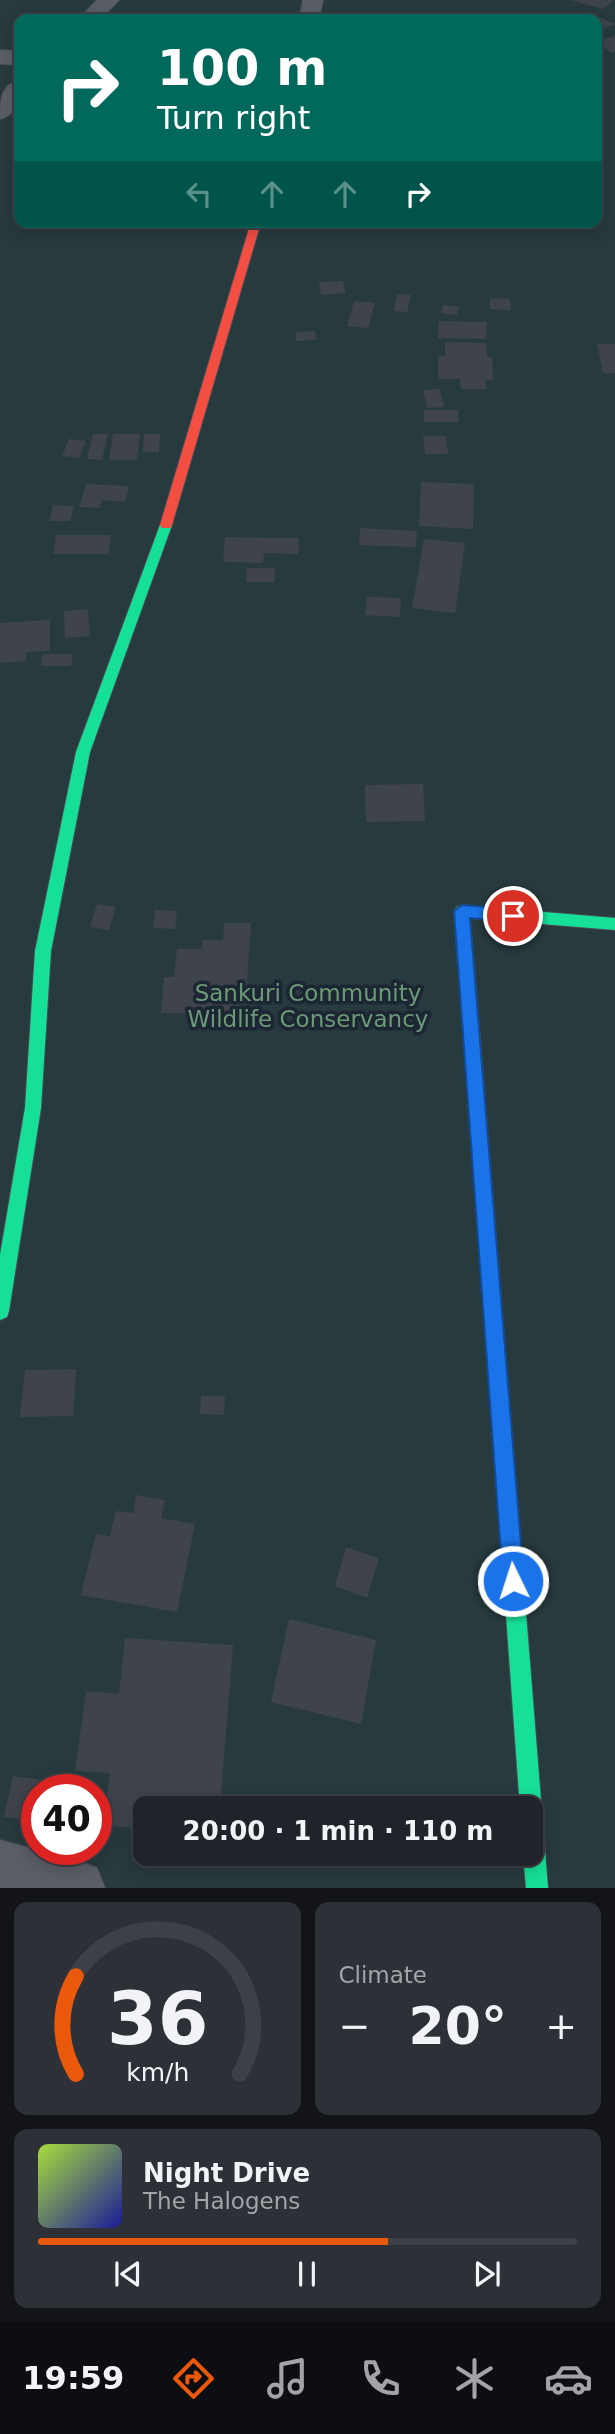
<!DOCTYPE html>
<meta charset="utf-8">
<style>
body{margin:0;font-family:"DejaVu Sans",sans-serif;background:#2d3036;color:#f1f3f6;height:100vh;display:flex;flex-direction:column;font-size:26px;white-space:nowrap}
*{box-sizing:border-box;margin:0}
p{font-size:23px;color:#a2a4a8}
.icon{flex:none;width:38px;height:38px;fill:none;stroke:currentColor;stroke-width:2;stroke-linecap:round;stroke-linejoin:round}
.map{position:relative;height:1888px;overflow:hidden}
.details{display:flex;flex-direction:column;gap:14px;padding:14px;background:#121417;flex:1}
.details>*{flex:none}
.guide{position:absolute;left:14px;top:14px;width:588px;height:214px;border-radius:14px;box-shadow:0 4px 18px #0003,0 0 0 2px #3d4147;background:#00695c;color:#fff;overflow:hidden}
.speed{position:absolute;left:21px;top:1774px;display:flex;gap:14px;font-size:35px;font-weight:700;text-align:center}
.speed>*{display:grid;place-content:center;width:91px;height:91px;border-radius:50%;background:#20242a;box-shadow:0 4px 18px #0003,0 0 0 2px #3d4147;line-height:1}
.speed .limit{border:10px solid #d22;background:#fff;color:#111}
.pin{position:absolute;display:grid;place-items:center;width:60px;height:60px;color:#fff;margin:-30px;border:4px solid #fff;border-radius:50%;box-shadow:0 2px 7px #0007}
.me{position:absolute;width:77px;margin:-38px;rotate:356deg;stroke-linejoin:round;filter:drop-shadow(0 0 5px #0008)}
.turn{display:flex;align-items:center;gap:24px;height:147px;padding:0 28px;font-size:32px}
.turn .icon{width:91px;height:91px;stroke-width:2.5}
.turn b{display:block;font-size:49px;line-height:60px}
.lanes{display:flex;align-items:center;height:66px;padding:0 28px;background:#0003;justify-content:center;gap:35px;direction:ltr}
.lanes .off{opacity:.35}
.big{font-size:52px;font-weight:800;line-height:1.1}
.details .card{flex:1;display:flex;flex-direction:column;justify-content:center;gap:10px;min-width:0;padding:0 24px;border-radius:14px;background:#2d3036}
.details .dial{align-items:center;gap:0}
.dial svg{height:182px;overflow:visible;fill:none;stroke:#3d4147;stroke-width:7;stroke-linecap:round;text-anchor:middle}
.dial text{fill:#f1f3f6;stroke:none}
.song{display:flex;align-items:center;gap:21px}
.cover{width:84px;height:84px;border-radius:10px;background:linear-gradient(135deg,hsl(80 70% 55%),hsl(240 70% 35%))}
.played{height:7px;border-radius:4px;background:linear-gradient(90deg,#ea580c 65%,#3d4147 65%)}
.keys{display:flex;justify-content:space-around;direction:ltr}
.heat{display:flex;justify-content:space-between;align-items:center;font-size:38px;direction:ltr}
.details .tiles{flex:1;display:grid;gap:14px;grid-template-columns:1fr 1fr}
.card:last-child{grid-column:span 2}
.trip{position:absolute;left:133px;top:1796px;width:410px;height:70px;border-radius:14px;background:#20242a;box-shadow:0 4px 18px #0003,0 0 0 2px #3d4147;font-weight:800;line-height:70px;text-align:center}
.dock{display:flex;height:112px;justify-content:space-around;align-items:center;background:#0d0e11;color:#a2a4a8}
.dock .icon{width:49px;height:49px}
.dock .active{color:#ea580c}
.dock b{font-size:32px;color:#f1f3f6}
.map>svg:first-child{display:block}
.green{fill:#273a3e;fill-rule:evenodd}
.building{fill:#3f444c}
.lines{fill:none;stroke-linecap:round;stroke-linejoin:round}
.street-casing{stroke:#484c55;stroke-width:2}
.fast-casing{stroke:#484c55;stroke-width:2}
.slow-casing{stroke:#484c55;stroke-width:2}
.jam-casing{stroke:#484c55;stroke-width:2}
.street{fill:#5a5e66;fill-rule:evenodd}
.fast{fill:#16e098;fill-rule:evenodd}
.slow{fill:#ffcf43;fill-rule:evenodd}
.jam{fill:#f24e42;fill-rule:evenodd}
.route{fill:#1a73e8;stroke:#114b97;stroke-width:2}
.labels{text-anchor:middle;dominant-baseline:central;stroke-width:7;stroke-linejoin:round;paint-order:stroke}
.park-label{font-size:23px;fill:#6b9a76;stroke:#1d2633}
</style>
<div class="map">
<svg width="615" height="1888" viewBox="0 0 615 1888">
<rect width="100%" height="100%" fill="#2a3038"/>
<!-- green -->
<path class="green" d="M0 0H615V1888H0ZM19 19H597V222H19ZM37 1790H96V1850H37ZM145 1808H530V1853H145Z"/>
<!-- building -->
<g class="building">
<polygon points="571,0 613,0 603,9"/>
<polygon points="597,16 615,24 603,29 597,26 597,19 590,19"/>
<polygon points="615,36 615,52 611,53 597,41"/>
<polygon points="343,281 346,293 321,295 319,282"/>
<polygon points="397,294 411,295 407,312 394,311"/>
<polygon points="490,298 510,299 511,310 490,309"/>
<polygon points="354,301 375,303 368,328 347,326"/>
<polygon points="443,305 459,307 457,315 441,313"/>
<polygon points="439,321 487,322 486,339 438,338"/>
<polygon points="315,331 316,340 296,341 296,332"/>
<polygon points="445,342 486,343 487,357 492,357 493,380 485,380 486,389 461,389 460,379 438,379 438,356 445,356"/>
<polygon points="597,344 615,344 615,373 603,373"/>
<polygon points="440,389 444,407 427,408 423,390"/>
<polygon points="424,410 458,410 459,422 424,422"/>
<polygon points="93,434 108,434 102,460 87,459"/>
<polygon points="113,434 140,434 137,460 109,460"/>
<polygon points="144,434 160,434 159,452 143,452"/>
<polygon points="423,436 446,436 448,454 425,454"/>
<polygon points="69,439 86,441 79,458 62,456"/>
<polygon points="421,482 474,484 473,529 419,526"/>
<polygon points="86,484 129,486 125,502 102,500 100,508 79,507"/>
<polygon points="53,505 74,506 70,521 49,521"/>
<polygon points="360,528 417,531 416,547 359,545"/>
<polygon points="56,535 111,535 108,554 53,554"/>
<polygon points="225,537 299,538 298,554 264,553 263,563 223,562"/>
<polygon points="424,539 465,543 455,613 412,608"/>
<polygon points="247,568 275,568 274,582 246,582"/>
<polygon points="367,597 401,598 400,617 365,615"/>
<polygon points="88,609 90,636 65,638 64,611"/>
<polygon points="50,620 50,651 26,652 26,661 0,663 0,623"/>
<polygon points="43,654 73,654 71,666 41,666"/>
<polygon points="423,784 425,821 366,822 365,785"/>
<polygon points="97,904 116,907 109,930 90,927"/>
<polygon points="155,910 177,911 175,929 153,928"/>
<polygon points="224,923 251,923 245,1014 161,1013 164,977 174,977 177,949 202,949 203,940 223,940"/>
<polygon points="76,1369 73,1416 20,1417 25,1370"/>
<polygon points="201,1396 225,1396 224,1415 200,1414"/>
<polygon points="136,1495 165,1500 161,1518 195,1524 177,1612 81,1595 96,1534 110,1536 116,1511 133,1513"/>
<polygon points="346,1547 379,1558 367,1598 335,1586"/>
<polygon points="289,1619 376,1640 361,1724 271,1702"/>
<polygon points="125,1638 233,1645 220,1808 145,1808 145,1828 103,1826 110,1773 75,1771 86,1691 119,1694"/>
<polygon points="13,1776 56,1782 54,1790 37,1790 37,1821 4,1817"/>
</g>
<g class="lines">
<!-- street casing -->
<g class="street-casing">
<g id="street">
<polygon points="97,0 119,0 101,19 79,19"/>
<polygon points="303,0 323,0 319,19 299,19"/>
<polygon points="0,50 19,51 19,65 0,64"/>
<path d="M19 80C20 97 19 114 0 119 0 102 0 85 19 80Z"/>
<polygon points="0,1840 77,1860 97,1868 105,1888 0,1888"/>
</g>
</g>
<!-- fast casing -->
<g class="fast-casing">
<g id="fast">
<polygon points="166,521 172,525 90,752 51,951 41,1108 9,1311 7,1317 0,1320 0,1255 25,1108 35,951 76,752 160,525"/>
<polygon points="462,905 615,918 615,930 470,918 475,976 473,981 467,983 461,981 459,976 454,911 457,907"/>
<polygon points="493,1303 500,1306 502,1312 548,1888 526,1888 523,1853 530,1853 530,1808 520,1808 484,1312 486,1306"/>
</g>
</g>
<!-- slow casing -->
<g class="slow-casing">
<polygon id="slow" points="467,969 473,971 475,976 502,1312 500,1318 493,1321 486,1318 484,1312 459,976 461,971"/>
</g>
<!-- jam casing -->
<g class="jam-casing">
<polygon id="jam" points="251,222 261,222 172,525 170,528 162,528 160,525"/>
</g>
<!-- street -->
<use href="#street" class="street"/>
<!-- fast -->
<use href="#fast" class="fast"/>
<!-- slow -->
<use href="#slow" class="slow"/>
<!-- jam -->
<use href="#jam" class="jam"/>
</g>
<!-- route -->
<polygon class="route" points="462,905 513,909 521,916 513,922 470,918 524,1581 521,1588 513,1591 506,1588 503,1581 454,911"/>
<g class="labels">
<!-- park labels -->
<g class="park-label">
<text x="308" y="993">Sankuri Community<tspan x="308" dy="26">Wildlife Conservancy</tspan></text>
</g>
</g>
</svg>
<div class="speed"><div class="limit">40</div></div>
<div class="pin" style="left:513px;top:916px;background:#d93025"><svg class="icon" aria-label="arrive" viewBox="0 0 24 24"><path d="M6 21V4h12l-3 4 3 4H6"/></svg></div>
<svg class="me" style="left:513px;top:1581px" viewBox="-20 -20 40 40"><circle r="17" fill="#1a73e8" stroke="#fff" stroke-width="3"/><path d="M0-11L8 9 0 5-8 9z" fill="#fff"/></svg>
<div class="trip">20:00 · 1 min · 110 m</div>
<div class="guide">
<div class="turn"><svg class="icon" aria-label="right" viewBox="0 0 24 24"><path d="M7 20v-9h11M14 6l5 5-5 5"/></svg><div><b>100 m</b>Turn right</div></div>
<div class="lanes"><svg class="icon off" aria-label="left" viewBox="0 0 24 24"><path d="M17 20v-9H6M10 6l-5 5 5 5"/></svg><svg class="icon off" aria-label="ahead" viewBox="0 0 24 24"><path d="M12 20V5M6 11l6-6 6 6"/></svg><svg class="icon off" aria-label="ahead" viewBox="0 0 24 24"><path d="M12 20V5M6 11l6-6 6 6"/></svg><svg class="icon" aria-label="right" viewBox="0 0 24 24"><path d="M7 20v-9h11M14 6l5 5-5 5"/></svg></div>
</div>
</div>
<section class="details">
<div class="tiles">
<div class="card dial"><svg viewBox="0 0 100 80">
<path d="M14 69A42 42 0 1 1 86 69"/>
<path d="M14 69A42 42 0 0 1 14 26" stroke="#ea580c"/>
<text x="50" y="56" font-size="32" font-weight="700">36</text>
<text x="50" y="72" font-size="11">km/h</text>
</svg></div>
<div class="card"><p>Climate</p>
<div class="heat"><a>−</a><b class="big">20°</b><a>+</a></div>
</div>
<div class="card">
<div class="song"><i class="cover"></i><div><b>Night Drive</b><p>The Halogens</p></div></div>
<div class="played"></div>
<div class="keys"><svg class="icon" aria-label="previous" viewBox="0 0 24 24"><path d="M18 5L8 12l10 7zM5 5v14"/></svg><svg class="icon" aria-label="pause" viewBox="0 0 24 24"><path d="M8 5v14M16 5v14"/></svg><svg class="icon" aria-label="next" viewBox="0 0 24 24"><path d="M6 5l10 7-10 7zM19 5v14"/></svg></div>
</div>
</div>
</section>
<nav class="dock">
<b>19:59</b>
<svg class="icon active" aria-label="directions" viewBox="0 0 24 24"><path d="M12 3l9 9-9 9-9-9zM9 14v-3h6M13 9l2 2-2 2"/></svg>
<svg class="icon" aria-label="music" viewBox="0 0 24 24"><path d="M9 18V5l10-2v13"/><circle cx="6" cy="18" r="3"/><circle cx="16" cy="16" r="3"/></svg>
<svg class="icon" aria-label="phone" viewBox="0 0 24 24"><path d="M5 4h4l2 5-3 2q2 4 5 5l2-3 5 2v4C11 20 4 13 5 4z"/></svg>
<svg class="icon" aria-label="climate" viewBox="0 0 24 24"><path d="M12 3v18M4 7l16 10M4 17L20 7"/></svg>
<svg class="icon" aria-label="car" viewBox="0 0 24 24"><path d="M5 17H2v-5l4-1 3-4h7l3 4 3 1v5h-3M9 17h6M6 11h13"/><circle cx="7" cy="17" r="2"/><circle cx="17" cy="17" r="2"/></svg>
</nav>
